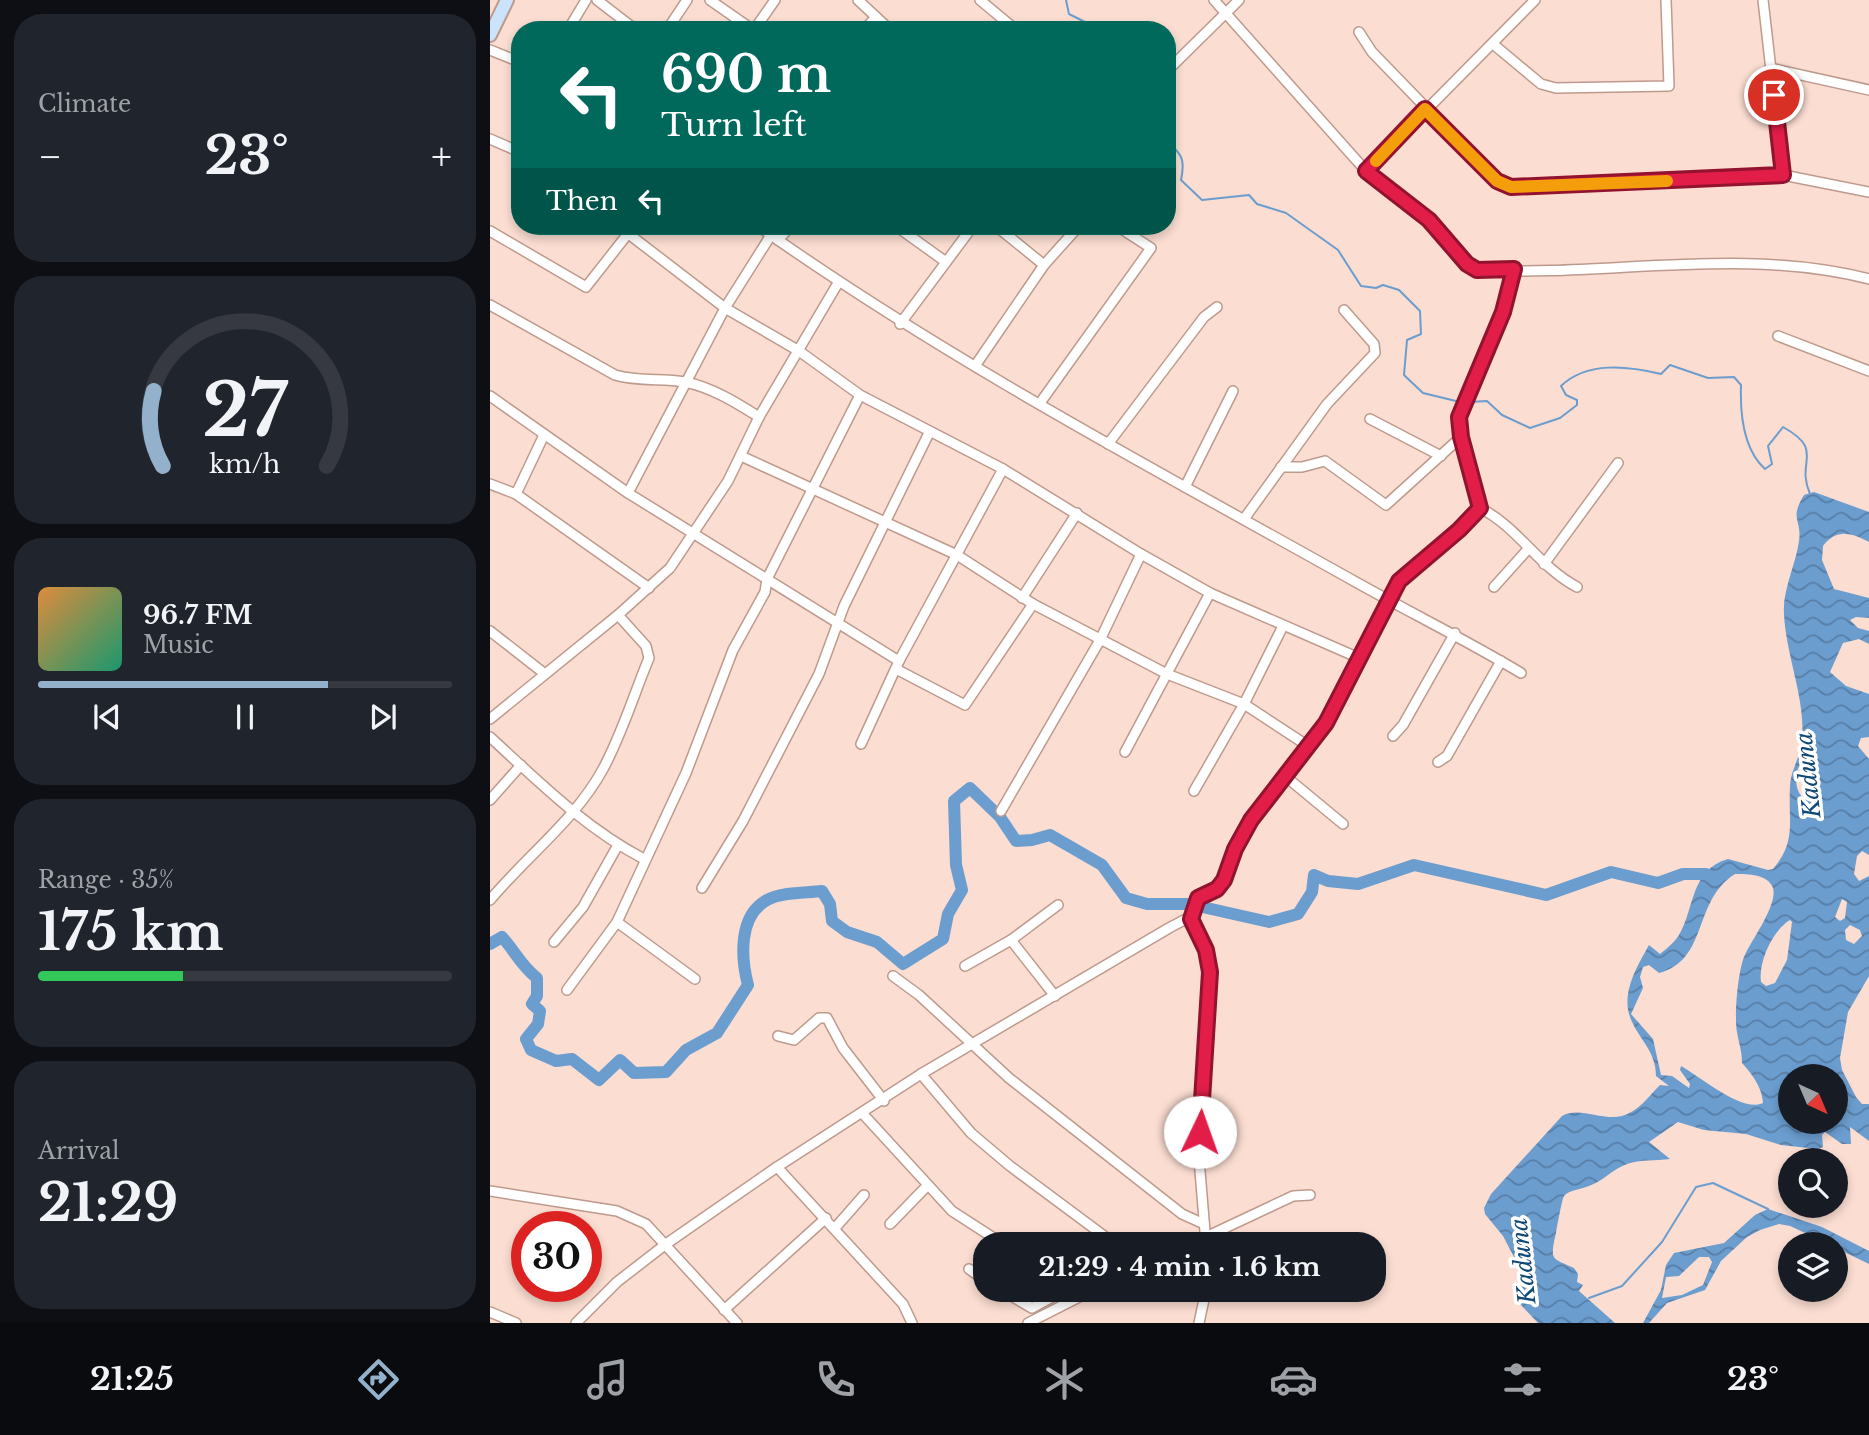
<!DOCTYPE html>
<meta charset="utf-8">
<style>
body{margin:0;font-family:"Libre Baskerville",serif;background:#20242c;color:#f1f3f6;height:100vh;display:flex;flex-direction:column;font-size:26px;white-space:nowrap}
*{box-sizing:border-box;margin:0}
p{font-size:23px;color:#9ea1a6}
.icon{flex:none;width:38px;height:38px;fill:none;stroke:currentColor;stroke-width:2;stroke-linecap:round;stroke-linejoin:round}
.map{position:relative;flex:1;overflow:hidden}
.drawer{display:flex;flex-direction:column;gap:14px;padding:14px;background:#0d0f14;width:490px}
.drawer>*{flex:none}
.top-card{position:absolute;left:21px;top:21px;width:665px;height:214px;border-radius:28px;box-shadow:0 4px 10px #0003;background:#00695c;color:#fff;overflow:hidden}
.needle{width:46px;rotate:136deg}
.fabs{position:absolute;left:1288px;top:1064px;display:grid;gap:14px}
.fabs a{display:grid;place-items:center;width:70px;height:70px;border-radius:50%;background:#171b24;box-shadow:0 4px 10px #0003;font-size:35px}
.speed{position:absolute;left:21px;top:1211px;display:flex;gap:14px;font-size:35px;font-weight:700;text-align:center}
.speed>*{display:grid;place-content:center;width:91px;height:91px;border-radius:50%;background:#171b24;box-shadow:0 4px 10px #0003;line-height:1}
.speed .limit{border:10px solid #d22;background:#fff;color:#111}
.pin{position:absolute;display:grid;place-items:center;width:60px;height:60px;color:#fff;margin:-30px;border:4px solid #fff;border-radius:50%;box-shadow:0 2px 7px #0007}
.me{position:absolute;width:77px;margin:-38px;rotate:3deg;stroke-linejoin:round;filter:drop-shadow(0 0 5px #0008)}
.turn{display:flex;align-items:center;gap:24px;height:147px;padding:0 35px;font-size:32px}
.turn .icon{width:91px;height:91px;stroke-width:2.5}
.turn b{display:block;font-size:49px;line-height:60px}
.then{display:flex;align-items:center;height:66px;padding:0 35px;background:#0003;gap:14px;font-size:26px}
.big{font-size:52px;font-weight:800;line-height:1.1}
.drawer .tile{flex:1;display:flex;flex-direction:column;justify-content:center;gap:10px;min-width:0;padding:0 24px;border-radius:28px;background:#20242c}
.drawer .dial{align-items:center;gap:0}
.dial svg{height:182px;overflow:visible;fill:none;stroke:#363941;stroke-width:7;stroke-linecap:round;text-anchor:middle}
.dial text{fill:#f1f3f6;stroke:none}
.song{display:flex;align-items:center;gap:21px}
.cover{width:84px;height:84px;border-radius:10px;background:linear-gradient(135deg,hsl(30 70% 55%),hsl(160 70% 35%))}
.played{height:7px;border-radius:4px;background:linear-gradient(90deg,#94b1cb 70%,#363941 70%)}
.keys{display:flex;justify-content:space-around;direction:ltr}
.heat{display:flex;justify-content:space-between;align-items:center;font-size:38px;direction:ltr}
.charge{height:10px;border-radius:5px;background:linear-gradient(90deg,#34c759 35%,#363941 0)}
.trip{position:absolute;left:483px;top:1232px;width:413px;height:70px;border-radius:28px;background:#171b24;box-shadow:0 4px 10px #0003;font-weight:800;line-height:70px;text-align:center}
.dock{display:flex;height:112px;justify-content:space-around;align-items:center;background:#090b0e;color:#9ea1a6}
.dock .icon{width:49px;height:49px}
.dock .current{color:#94b1cb}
.dock b{font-size:32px;color:#f1f3f6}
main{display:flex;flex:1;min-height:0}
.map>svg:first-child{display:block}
.water{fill:url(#water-waves);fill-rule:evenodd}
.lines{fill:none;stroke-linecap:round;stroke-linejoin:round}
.stream{stroke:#6b9dcf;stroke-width:2}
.river{stroke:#6b9dcf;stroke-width:12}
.street-casing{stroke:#be9a8d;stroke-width:12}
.secondary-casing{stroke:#be9a8d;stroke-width:16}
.street{stroke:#fff;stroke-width:9}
.secondary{stroke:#cbe4fb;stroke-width:12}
.route-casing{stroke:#92132f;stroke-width:18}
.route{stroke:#e11d48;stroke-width:12}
.slow{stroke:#f59e0b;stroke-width:12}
.labels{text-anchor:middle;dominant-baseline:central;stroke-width:7;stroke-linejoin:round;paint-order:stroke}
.water-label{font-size:23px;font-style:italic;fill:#104876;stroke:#fff}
</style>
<main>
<section class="drawer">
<div class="tile"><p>Climate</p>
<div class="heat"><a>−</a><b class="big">23°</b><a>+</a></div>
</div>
<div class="tile dial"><svg viewBox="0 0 100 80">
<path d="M14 69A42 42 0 1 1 86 69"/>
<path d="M14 69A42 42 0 0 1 10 36" stroke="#94b1cb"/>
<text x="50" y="56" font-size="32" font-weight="700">27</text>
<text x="50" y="72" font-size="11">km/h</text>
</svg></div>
<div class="tile">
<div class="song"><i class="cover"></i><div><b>96.7 FM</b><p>Music</p></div></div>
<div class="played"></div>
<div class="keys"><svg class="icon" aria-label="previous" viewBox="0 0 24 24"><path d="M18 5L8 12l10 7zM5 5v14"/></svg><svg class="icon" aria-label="pause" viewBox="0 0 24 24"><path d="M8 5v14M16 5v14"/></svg><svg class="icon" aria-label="next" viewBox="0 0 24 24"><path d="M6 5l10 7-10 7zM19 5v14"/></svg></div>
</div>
<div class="tile"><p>Range · 35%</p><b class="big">175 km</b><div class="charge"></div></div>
<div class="tile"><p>Arrival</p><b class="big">21:29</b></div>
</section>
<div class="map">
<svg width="1379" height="1323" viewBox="0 0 1379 1323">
<defs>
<pattern id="water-waves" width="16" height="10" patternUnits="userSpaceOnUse" patternTransform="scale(1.75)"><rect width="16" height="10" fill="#6b9dcf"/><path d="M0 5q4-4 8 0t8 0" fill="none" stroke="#577ea6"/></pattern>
</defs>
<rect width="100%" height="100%" fill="#fbddd1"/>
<!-- water -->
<g class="water">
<path d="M1324 492 1379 512V542C1361 533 1347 528 1333 546L1332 560 1344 589 1379 598V618L1366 617 1360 620 1368 628 1379 631V644L1369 639 1353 643 1340 672 1356 686 1379 694V737L1371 738 1368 746 1379 759V855L1372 851 1367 856 1364 874 1369 881 1379 876V976L1358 1012 1350 1058 1352 1070 1366 1097 1372 1104H1379V1141L1360 1127 1361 1144H1352L1335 1132 1332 1135 1333 1147 1328 1149 1291 1145 1256 1134 1214 1130 1188 1122 1159 1142 1180 1159C1165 1161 1151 1159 1137 1164 1123 1169 1113 1181 1099 1186 1092 1189 1079 1190 1074 1196 1072 1199 1067 1227 1066 1233 1059 1262 1063 1258 1084 1268L1088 1274 1087 1282 1093 1285 1089 1291 1125 1323H1048L1030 1304 1033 1274 1013 1236 995 1214 994 1208 1001 1194 1072 1116C1089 1106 1112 1121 1132 1116 1149 1111 1158 1097 1170 1085L1179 1086 1166 1076C1166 1050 1148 1039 1140 1017 1131 992 1148 965 1159 945L1170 954C1176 949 1185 942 1189 935 1205 908 1200 870 1238 859L1278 870 1283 869C1307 841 1298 820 1300 788 1300 771 1310 758 1312 742 1316 698 1296 657 1294 614 1292 591 1306 564 1309 541 1312 519 1299 519 1314 495ZM1315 758 1324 792 1319 801C1302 795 1303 768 1315 758ZM1245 874C1258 874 1278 874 1283 888 1288 905 1261 940 1254 957 1248 972 1244 1016 1247 1032 1249 1044 1252 1051 1252 1063 1262 1074 1272 1087 1273 1103 1252 1113 1211 1077 1191 1066L1190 1070 1200 1084 1199 1088 1182 1076 1171 1075 1163 1039 1141 1014 1153 988 1150 977 1153 967 1159 965 1169 973C1219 960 1202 901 1245 874ZM1352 899 1357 902 1355 918 1350 921 1345 917ZM1300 920 1302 922 1297 960 1285 983 1276 986 1271 982C1268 962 1283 930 1300 920ZM1360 925 1370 930 1372 936 1364 944 1356 940 1355 930ZM1300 1076H1346V1122H1300Z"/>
<path d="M1278 1209 1332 1227 1379 1251V1264L1346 1248V1244H1339L1300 1226 1289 1224 1270 1230 1257 1237 1231 1261 1215 1290 1177 1303 1159 1323H1153L1171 1290 1176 1265 1184 1253 1234 1243 1265 1215ZM1209 1257H1219L1222 1262 1213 1285 1192 1295 1172 1298 1176 1277 1189 1276Z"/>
</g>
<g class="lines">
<!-- stream -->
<g class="stream">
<polyline points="576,0 579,14 611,30"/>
<path d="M677 142C693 154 695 161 691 180L712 200 759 195 767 204 796 213 848 250 871 286 886 288 893 285 909 290 930 311 931 334 917 340 914 375 933 393 970 402"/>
<path d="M979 402 997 401 1012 415 1040 428 1070 418 1087 405V400L1076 395 1071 386C1097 361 1138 366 1171 374L1180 365 1218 378 1244 377 1251 385C1250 413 1253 449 1275 469L1282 464 1278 446 1293 427C1336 451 1305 460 1320 494"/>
<polyline points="1099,1298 1132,1286 1172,1242 1206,1187 1223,1183 1278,1209"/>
</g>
<!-- river -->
<path class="river" d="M0 944 12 937C25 951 31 966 47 978V996L42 1004 50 1011 48 1024 36 1039 41 1050 66 1061 82 1059 109 1080 130 1060 144 1073 176 1072 196 1050 227 1033 258 985C251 958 248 916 277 900 291 892 316 893 332 891L340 904 342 921 357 932 387 942 413 964 453 939 458 914 472 890 466 865 464 801 480 788 510 817 526 841 542 840 560 835 612 865 636 898 657 904H699L779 922 808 914 822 892 824 875 838 881 868 884 924 865 1056 895 1121 872 1168 883 1193 874H1216"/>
<!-- street casing -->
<g class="street-casing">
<g id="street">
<polyline points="107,0 146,30"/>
<polyline points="220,0 263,30"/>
<polyline points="368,0 400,30"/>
<polyline points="490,0 526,30"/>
<path d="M724 0 876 171 939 221 977 264 987 270C1117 277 1252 246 1379 279"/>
<polyline points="1273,0 1293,175"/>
<polyline points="78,30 96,0"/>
<polyline points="177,30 197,0"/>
<polyline points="264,30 285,0"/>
<polyline points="374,30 386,17"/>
<polyline points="869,32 882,52 1007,181 1021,187 1293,175 1379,192"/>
<polyline points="1003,44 1051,84 1066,88 1179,86 1176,0"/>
<polyline points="0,50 30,62"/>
<polyline points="1280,68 1379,90"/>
<polyline points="677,71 749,0"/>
<polyline points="0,139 30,152"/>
<polyline points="876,171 1045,0"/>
<path d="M268 226C456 359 662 468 864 581 919 612 976 640 1031 673"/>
<polyline points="406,226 456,262"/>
<polyline points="506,226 554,265"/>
<polyline points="0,231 96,287 144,226"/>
<polyline points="140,235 235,308 309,351 370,395 513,469 651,554 720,593 869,658"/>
<polyline points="288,240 301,226"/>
<path d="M0 305 125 375C149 382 171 378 195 382 221 387 247 403 269 417"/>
<polyline points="410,324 483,226"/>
<polyline points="1288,336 1379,371"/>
<polyline points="485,366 554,265 589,226"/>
<polyline points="0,396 138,493 409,661"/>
<polyline points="550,403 661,248 627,226"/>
<polyline points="880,419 951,456"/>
<polyline points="618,444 714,317 727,307"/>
<polyline points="251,456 467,555 543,604 677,674 754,704 818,746"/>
<polyline points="791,467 812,467 835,461 896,505 971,437"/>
<polyline points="0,484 26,494 159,588"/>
<polyline points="695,487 743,391"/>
<polyline points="138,493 235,308 281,235"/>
<polyline points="26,494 54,435"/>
<path d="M990 508C1028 527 1049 567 1087 587"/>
<polyline points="754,519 837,404 885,353 884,344 854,310"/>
<polyline points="1054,564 1128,463"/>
<polyline points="1004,587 1039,548"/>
<polyline points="532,598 587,513"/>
<polyline points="0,631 55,674"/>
<polyline points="406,669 475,705 543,604"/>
<polyline points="0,719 128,615 180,568 238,481 269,417 348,283"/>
<polyline points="903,736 913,725 965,633"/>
<path d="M0 737C49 782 95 828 154 859"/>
<polyline points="371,744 409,661 513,469"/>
<polyline points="635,752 720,593"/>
<polyline points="948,762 957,756 1011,661"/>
<polyline points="795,776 853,824"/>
<polyline points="704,791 754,704 793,626"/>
<polyline points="0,800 31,765"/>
<polyline points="511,811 610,640 651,554"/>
<polyline points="212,888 253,821 329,674 354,606 439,433"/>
<path d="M0 900C37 856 86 819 113 769 132 734 144 694 159 658L156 646 128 615"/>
<polyline points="127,922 205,979"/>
<polyline points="521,940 565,996"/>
<polyline points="64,942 93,907 128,845"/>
<polyline points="475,966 521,940 568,905"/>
<polyline points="403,976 429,995 519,1078 692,1214 714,1224"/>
<polyline points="77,990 127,922 196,773 243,650 275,592 277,579 370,395"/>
<polyline points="288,1036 304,1040 329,1018 337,1018 353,1048 394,1101"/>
<polyline points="431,1074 481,1133 520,1166 625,1244"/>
<polyline points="373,1114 462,1211 513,1244"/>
<polyline points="287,1167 413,1304 422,1323"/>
<polyline points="0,1191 127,1211 156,1224 247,1323"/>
<polyline points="400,1224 437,1186"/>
<polyline points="345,1228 374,1195"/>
<polyline points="701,1244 803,1196 820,1195"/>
<polyline points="716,1244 709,1159 720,972 716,950 701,919 708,898 727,889 734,880 745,849 761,820 836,723 909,581 969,530 990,508 971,437 969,417 1013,312 1024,269"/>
<polyline points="479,1269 495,1280"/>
<polyline points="511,1290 542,1308 575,1290"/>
<polyline points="234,1310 336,1218"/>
<polyline points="0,1312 26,1323"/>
<polyline points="86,1323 127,1282 176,1244 287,1167 431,1074 679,928 694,920 703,925"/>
<polyline points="538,1323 603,1290"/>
<polyline points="709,1323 716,1290"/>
</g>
</g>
<!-- secondary casing -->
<g class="secondary-casing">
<polyline id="secondary" points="0,35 17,0"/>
</g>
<!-- street -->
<use href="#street" class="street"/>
<!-- secondary -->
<use href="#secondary" class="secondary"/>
</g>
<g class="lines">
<!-- route casing -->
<g class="route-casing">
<polyline id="route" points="710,1132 720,972 716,950 701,919 708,898 727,889 734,880 745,849 761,820 836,723 909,581 969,530 990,508 971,437 969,417 1013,312 1024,269 987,270 977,264 939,220 876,171 935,109 1007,181 1021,187 1293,175 1284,95"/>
</g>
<!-- route -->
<use href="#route" class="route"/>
<!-- slow -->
<polyline class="slow" points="886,161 935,109 1007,181 1021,187 1177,181"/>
</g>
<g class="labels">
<!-- water labels -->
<g class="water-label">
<text transform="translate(1318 775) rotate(-96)">Kaduna</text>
<text transform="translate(1033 1261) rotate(-96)">Kaduna</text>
</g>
</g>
</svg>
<div class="fabs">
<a><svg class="needle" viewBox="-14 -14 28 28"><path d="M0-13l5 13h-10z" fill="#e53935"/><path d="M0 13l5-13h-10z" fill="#9ea1a6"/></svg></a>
<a><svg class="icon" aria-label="search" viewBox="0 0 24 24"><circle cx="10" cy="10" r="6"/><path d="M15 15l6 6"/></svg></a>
<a><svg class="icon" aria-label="layers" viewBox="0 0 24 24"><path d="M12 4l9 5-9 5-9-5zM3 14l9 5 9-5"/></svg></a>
</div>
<div class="speed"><div class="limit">30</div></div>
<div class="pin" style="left:1284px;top:95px;background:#d93025"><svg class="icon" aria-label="arrive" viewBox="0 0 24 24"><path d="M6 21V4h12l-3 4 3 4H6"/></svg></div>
<svg class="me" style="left:710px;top:1132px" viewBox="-20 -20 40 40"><circle r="19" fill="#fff"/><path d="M0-13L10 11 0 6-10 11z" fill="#e11d48"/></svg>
<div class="trip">21:29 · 4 min · 1.6 km</div>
<div class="top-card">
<div class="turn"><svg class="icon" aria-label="left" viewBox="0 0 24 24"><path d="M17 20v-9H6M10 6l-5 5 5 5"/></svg><div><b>690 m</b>Turn left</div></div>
<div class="then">Then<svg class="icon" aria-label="left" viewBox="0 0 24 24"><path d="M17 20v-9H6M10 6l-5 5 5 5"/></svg></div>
</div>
</div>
</main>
<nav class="dock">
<b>21:25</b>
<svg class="icon current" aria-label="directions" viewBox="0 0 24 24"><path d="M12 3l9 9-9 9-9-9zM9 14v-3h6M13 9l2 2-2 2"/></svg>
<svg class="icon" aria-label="music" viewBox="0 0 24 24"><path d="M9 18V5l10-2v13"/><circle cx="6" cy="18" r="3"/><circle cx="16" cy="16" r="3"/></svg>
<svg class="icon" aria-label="phone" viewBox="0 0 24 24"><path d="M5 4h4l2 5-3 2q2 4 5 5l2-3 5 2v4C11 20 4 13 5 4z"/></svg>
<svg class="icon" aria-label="climate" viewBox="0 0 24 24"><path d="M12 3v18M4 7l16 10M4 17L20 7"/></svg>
<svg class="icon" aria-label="car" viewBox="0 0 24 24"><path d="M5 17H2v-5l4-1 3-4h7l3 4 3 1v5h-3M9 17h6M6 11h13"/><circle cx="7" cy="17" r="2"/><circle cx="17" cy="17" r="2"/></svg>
<svg class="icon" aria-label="filters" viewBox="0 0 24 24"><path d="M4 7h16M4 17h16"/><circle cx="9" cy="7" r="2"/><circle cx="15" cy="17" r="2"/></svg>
<b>23°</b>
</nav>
